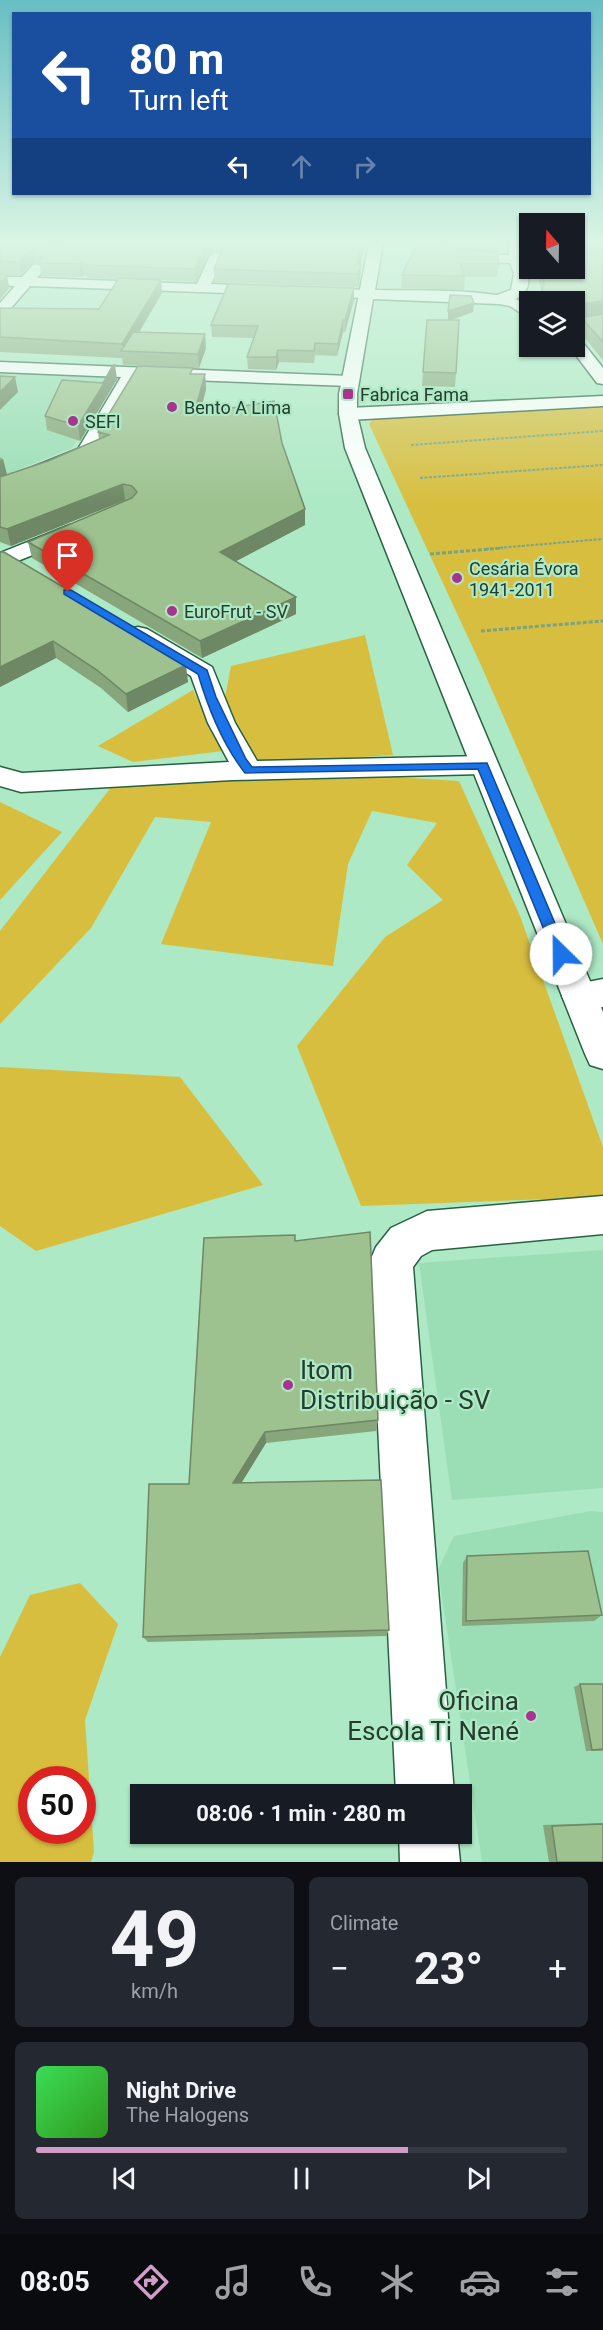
<!DOCTYPE html>
<meta charset="utf-8">
<style>
body{margin:0;font-family:Roboto,sans-serif;background:#242831;color:#f1f3f6;height:100vh;display:flex;flex-direction:column;font-size:22px;white-space:nowrap}
*{box-sizing:border-box;margin:0}
p{font-size:20px;color:#9ea1a6}
.icon{flex:none;width:33px;height:33px;fill:none;stroke:currentColor;stroke-width:2;stroke-linecap:round;stroke-linejoin:round}
.map{position:relative;height:1862px;overflow:hidden}
.sheet{display:flex;flex-direction:column;gap:15px;padding:15px;background:#0d0f14;flex:1}
.sheet>*{flex:none}
.top-card{position:absolute;left:12px;top:12px;width:579px;height:183px;border-radius:0px;box-shadow:0 2px 4px #0004;background:#1a4fa0;color:#fff;overflow:hidden}
.needle{width:39px;rotate:340deg}
.fabs{position:absolute;left:519px;top:213px;display:grid;gap:12px}
.fabs a{display:grid;place-items:center;width:66px;height:66px;border-radius:0px;background:#171b24;box-shadow:0 2px 4px #0004;font-size:30px}
.speed{position:absolute;left:18px;top:1766px;display:flex;gap:12px;font-size:30px;font-weight:700;text-align:center}
.speed>*{display:grid;place-content:center;width:78px;height:78px;border-radius:50%;background:#171b24;box-shadow:0 2px 4px #0004;line-height:1}
.speed .limit{border:9px solid #d22;background:#fff;color:#111}
.pin{position:absolute;display:grid;place-items:center;width:51px;height:51px;color:#fff;margin:-62px -26px;border-radius:50% 50% 50% 0;rotate:-45deg;box-shadow:0 0 6px #0007}
.pin .icon{rotate:45deg}
.me{position:absolute;width:66px;margin:-33px;rotate:337deg;stroke-linejoin:round;filter:drop-shadow(0 0 4px #0008)}
.turn{display:flex;align-items:center;gap:21px;height:126px;padding:0 18px;font-size:27px}
.turn .icon{width:78px;height:78px;stroke-width:2.5}
.turn b{display:block;font-size:42px;line-height:51px}
.lanes{display:flex;align-items:center;height:57px;padding:0 18px;background:#0003;justify-content:center;gap:30px;direction:ltr}
.lanes .off{opacity:.35}
.big{font-size:45px;font-weight:700;line-height:1.1}
.sheet .tile{flex:1;display:flex;flex-direction:column;justify-content:center;gap:9px;min-width:0;padding:0 21px;border-radius:9px;background:#242831}
.sheet .dial{align-items:center;gap:0}
.dial b{font-size:78px;line-height:1}
.song{display:flex;align-items:center;gap:18px}
.cover{width:72px;height:72px;border-radius:9px;background:linear-gradient(135deg,hsl(130 70% 55%),hsl(110 70% 35%))}
.played{height:6px;border-radius:3px;background:linear-gradient(90deg,#d09dc8 70%,#363941 70%)}
.keys{display:flex;justify-content:space-around;direction:ltr}
.heat{display:flex;justify-content:space-between;align-items:center;font-size:33px;direction:ltr}
.sheet .tiles{flex:1;display:grid;gap:15px;grid-template-columns:1fr 1fr}
.tile:last-child{grid-column:span 2}
.trip{position:absolute;left:130px;top:1784px;width:342px;height:60px;border-radius:0px;background:#171b24;box-shadow:0 2px 4px #0004;font-weight:700;line-height:60px;text-align:center}
.dock{display:flex;height:96px;justify-content:space-around;align-items:center;background:#090b0e;color:#9ea1a6}
.dock .icon{width:42px;height:42px}
.dock .active{color:#d09dc8}
.dock b{font-size:27px;color:#f1f3f6}
.map>svg:first-child{display:block}
.built{fill:#9bdeb5}
.green{fill:#d8be3f;fill-rule:evenodd}
.lines{fill:none;stroke-linecap:round;stroke-linejoin:round}
.minor-casing{stroke:#286142;stroke-width:3}
.major-casing{stroke:#286142;stroke-width:3}
.path-far1{stroke:#76a488;stroke-width:2;stroke-dasharray:3 1.5;stroke-linecap:butt}
.path{stroke:#76a488;stroke-width:3;stroke-dasharray:4 2;stroke-linecap:butt}
.minor{fill:#fff;fill-rule:evenodd}
.major{fill:#fff;fill-rule:evenodd}
.wall{fill:#87a67b}
.shaded-wall{fill:#6e8764}
.building{fill:#9dc18f;stroke:#6e8764;stroke-width:1.5}
.route{fill:#1a73e8;stroke:#114b97;stroke-width:1.5}
.poi-dot{fill:#a7348f;stroke:#ade9c4;stroke-width:2}
.labels{text-anchor:middle;dominant-baseline:central;stroke-width:4.5;stroke-linejoin:round;paint-order:stroke}
.far-poi-label{font-size:18px;fill:#253d2f;stroke:#ade9c4;text-anchor:start}
.near-poi-label{font-size:26px;fill:#253d2f;stroke:#ade9c4;text-anchor:start}
</style>
<div class="map">
<svg width="603" height="1862" viewBox="0 0 603 1862">
<rect width="100%" height="100%" fill="#ade9c4"/>
<!-- built -->
<g class="built">
<polygon points="0,372 118,379 72,448 0,477"/>
<polygon points="603,1250 603,1488 452,1500 419,1263"/>
<polygon points="591,1511 603,1512 603,1862 482,1862 438,1570 454,1536"/>
</g>
<!-- green -->
<g class="green">
<polygon points="603,407 603,944 480,663 369,424 373,419"/>
<polygon points="365,635 393,755 255,764 223,708 231,666"/>
<polygon points="193,690 223,751 133,762 98,746"/>
<polygon points="346,774 459,781 520,916 603,1147 603,1197 361,1206 297,1046 385,937 443,900 407,865 437,823 372,811 348,864 333,966 161,944 211,822 155,817 91,928 0,1024 0,931 112,786"/>
<polygon points="0,802 62,832 0,900"/>
<polygon points="0,1067 180,1077 263,1185 36,1251 0,1226"/>
<path d="M80 1583 118 1624 85 1720 94 1852 91 1862H0V1657L30 1595ZM32 1779H82V1830H32Z"/>
</g>
<g class="lines">
<!-- minor casing -->
<g class="minor-casing">
<g id="minor">
<polygon points="52,244 66,244 37,278 197,284 210,256 217,252 224,256 211,284 367,290 374,294 367,298 30,286 5,315 0,317 0,303 15,286 0,285 0,277 22,277"/>
<path d="M446 244H460L459 251 463 253 509 255V244H523V255L530 256V264H525C531 280 530 294 513 300 506 302 501 304 494 302L491 299 494 296 511 290 514 273 510 263 460 261 445 253Z"/>
<polygon points="574,337 580,339 603,368 603,384 597,383 569,346 574,346"/>
<polygon points="0,362 350,376 356,377 359,381 356,385 350,386 138,378 92,457 0,493 0,480 78,449 121,377 0,372"/>
<polygon points="603,396 603,406 348,420 342,418 339,414 342,410 348,408"/>
<polygon points="70,525 78,527 81,532 78,537 0,568 0,553"/>
<polygon points="138,627 147,629 212,667 235,723 257,761 483,756 493,759 497,765 493,771 483,774 232,780 21,792 0,786 0,767 22,773 229,762 208,723 191,676 129,639 126,634 129,629"/>
<polygon points="603,979 603,1007 579,1010 567,1006 562,996 567,986"/>
<polygon points="603,1196 603,1234 432,1250 421,1256 413,1267 454,1794 396,1794 370,1261 376,1247 391,1228 427,1211"/>
<polygon points="399,1833 457,1833 460,1862 400,1862"/>
</g>
</g>
<!-- major casing -->
<g class="major-casing">
<g id="major">
<path d="M369 244H383L375 290C411 291 503 287 530 306V319L510 306 499 304 373 299 357 394V414L365 448 603 1012V1069L590 1065 585 1054 345 448 339 414V394Z"/>
<polygon points="603,316 603,326 574,330 574,320"/>
</g>
</g>
<!-- path-far1 -->
<g class="path-far1">
<polyline points="411,445 603,431"/>
<polyline points="420,478 603,465"/>
<polyline points="486,549 603,539"/>
</g>
<!-- path -->
<g class="path">
<polyline points="430,554 503,548"/>
<polyline points="481,631 603,621"/>
</g>
<!-- minor -->
<use href="#minor" class="minor"/>
<!-- major -->
<use href="#major" class="major"/>
</g>
<!-- wall -->
<g class="wall">
<polygon points="0,244 368,244 364,249 360,264 360,277 358,287 214,282 214,269 221,253 218,250 208,255 196,282 161,280 162,293 139,332 206,348 199,368 123,365 122,358 0,352 0,308 99,309 118,279 89,278 84,275 81,277 41,276 40,266 36,264 29,266 21,275 7,275 9,288 0,299"/>
<polygon points="461,244 500,244 499,252 497,252 499,264 497,277 465,277 464,290 401,288 402,275 460,250 463,250"/>
<polygon points="574,244 603,244 603,360 584,337 582,331 584,317 599,315 577,317 574,311 574,302 541,302 542,295 536,268 574,268"/>
<polygon points="354,300 345,332 343,332 337,356 315,355 314,363 279,362 276,370 248,369 247,357 254,338 212,337 211,325"/>
<polygon points="473,312 450,320 456,373 455,387 422,386 427,320 448,320"/>
<polygon points="193,374 205,374 206,389 200,414 282,443 305,525 236,561 296,597 296,614 202,658 32,558 28,542 126,500 11,546 0,542 0,457 3,459 7,475 48,461 99,440 98,432"/>
<polygon points="117,379 80,441 47,430 45,416"/>
<polygon points="0,552 176,658 188,682 128,712 101,688 56,658 0,687"/>
<polygon points="295,1241 378,1420 376,1431 266,1443 242,1482 389,1630 386,1636 148,1642 143,1637 189,1484"/>
<polygon points="467,1556 602,1615 594,1621 462,1626 463,1563"/>
<polygon points="580,1684 603,1684 603,1751 586,1751 574,1687"/>
<polygon points="603,1823 603,1862 549,1862 543,1825"/>
</g>
<!-- shaded-wall -->
<g class="shaded-wall">
<polygon points="163,244 174,244 164,248"/>
<polygon points="206,244 218,244 218,250 208,255 196,282 195,269"/>
<polygon points="362,244 368,244 364,249 357,274 357,264"/>
<polygon points="33,251 36,264 29,266 21,275 19,262 27,253"/>
<polygon points="82,262 84,275 81,277 79,264"/>
<polygon points="361,264 360,277 358,287 358,274"/>
<polygon points="7,275 9,288 0,299 0,282"/>
<polygon points="161,280 162,293 128,351 123,351 122,344"/>
<polygon points="354,288 354,300 345,332 345,320"/>
<polygon points="603,301 603,314 577,317 579,304"/>
<polygon points="474,303 473,312 448,321 448,311"/>
<polygon points="343,320 343,332 337,356 338,344"/>
<polygon points="205,334 206,348 199,368 198,354"/>
<polygon points="278,350 279,362 276,370 276,357"/>
<polygon points="115,365 117,379 80,441 78,426"/>
<polygon points="205,374 206,389 196,430 194,414"/>
<polygon points="15,377 18,392 0,410 0,392"/>
<polygon points="3,459 7,475 0,478 0,460"/>
<polygon points="123,484 125,500 11,546 7,529"/>
<polygon points="305,509 305,525 221,569 220,552"/>
<polygon points="296,597 296,614 202,658 200,641"/>
<polygon points="53,641 56,658 0,687 0,667"/>
<polygon points="175,653 177,669 186,665 188,682 128,712 126,694 171,655"/>
<polygon points="265,1432 266,1443 235,1493 233,1483"/>
</g>
<!-- building -->
<g class="building">
<polygon points="0,244 65,244 165,247 175,244 206,244 195,269 87,265 82,262 79,264 39,263 43,257 33,251 27,253 19,262 0,262"/>
<polygon points="225,244 362,244 357,264 361,264 358,274 214,269"/>
<polygon points="417,244 449,244 460,250 497,252 499,264 460,264 465,276 402,275"/>
<polygon points="574,253 576,255 603,255 603,301 579,304 577,298 553,295 542,291 544,283 541,268 574,268"/>
<polygon points="0,274 7,275 0,282"/>
<polygon points="119,278 161,280 122,344 0,337 0,308 99,309"/>
<polygon points="228,284 354,288 345,320 343,320 338,344 315,343 314,351 278,350 276,357 247,357 258,326 211,325"/>
<polygon points="450,295 471,296 474,303 448,311"/>
<polygon points="603,314 603,342 586,323 584,317"/>
<polygon points="427,320 459,320 456,373 423,372"/>
<polygon points="133,332 205,334 198,354 121,351"/>
<polygon points="113,365 115,365 78,426 45,416 62,380 103,383"/>
<polygon points="138,366 193,368 190,374 205,374 194,414 274,401 282,443 305,509 220,552 296,597 200,641 28,542 132,498 137,492 132,486 123,484 7,529 0,527 0,477 48,461 109,435 98,432"/>
<polygon points="0,376 15,377 0,392"/>
<polygon points="0,552 4,552 175,653 171,655 186,665 126,694 97,670 53,641 0,667"/>
<polygon points="370,1232 378,1420 265,1432 233,1483 381,1480 389,1630 143,1637 149,1484 189,1484 204,1238 295,1235 295,1241"/>
<polygon points="588,1551 602,1615 466,1621 467,1556"/>
<polygon points="580,1684 603,1684 603,1749 592,1750"/>
<polygon points="603,1824 603,1862 557,1862 552,1826"/>
</g>
<!-- sky -->
<linearGradient id="sky" x2="0" y2="1"><stop stop-color="#68bec3"/><stop offset="0.48" stop-color="#daf5e4"/><stop offset="1" stop-color="#daf5e4" stop-opacity="0"/></linearGradient>
<rect width="603" height="505" fill="url(#sky)"/>
<!-- route -->
<path class="route" d="M64 590H71L207 670 216 697 246 759 252 767 487 763 568 954 566 958 561 960 554 954 478 769 245 773C223 745 208 708 198 674L64 594Z"/>
<!-- markers -->
<g class="poi-dot">
<rect x="342" y="388" width="12" height="12" rx="3"/>
<circle cx="172" cy="407" r="6"/>
<circle cx="73" cy="421" r="6"/>
<circle cx="457" cy="578" r="6"/>
<circle cx="172" cy="611" r="6"/>
<circle cx="288" cy="1385" r="6"/>
<circle cx="531" cy="1716" r="6"/>
</g>
<g class="labels">
<!-- far-poi labels -->
<g class="far-poi-label">
<text x="360" y="394">Fabrica Fama</text>
<text x="184" y="407">Bento A Lima</text>
<text x="85" y="421">SEFI</text>
<text x="469" y="568">Cesária Évora<tspan x="469" dy="21">1941-2011</tspan></text>
<text x="184" y="611">EuroFrut - SV</text>
</g>
<!-- near-poi labels -->
<g class="near-poi-label">
<text x="300" y="1370">Itom<tspan x="300" dy="30">Distribuição - SV</tspan></text>
<text x="519" y="1701" text-anchor="end">Oficina<tspan x="519" dy="30">Escola Ti Nené</tspan></text>
</g>
</g>
</svg>
<div class="fabs">
<a><svg class="needle" viewBox="-14 -14 28 28"><path d="M0-13l5 13h-10z" fill="#e53935"/><path d="M0 13l5-13h-10z" fill="#9ea1a6"/></svg></a>
<a><svg class="icon" aria-label="layers" viewBox="0 0 24 24"><path d="M12 4l9 5-9 5-9-5zM3 14l9 5 9-5"/></svg></a>
</div>
<div class="speed"><div class="limit">50</div></div>
<div class="pin" style="left:68px;top:592px;background:#d93025"><svg class="icon" aria-label="arrive" viewBox="0 0 24 24"><path d="M6 21V4h12l-3 4 3 4H6"/></svg></div>
<svg class="me" style="left:561px;top:954px" viewBox="-20 -20 40 40"><circle r="19" fill="#fff"/><path d="M0-13L10 11 0 6-10 11z" fill="#1a73e8"/></svg>
<div class="trip">08:06 · 1 min · 280 m</div>
<div class="top-card">
<div class="turn"><svg class="icon" aria-label="left" viewBox="0 0 24 24"><path d="M17 20v-9H6M10 6l-5 5 5 5"/></svg><div><b>80 m</b>Turn left</div></div>
<div class="lanes"><svg class="icon" aria-label="left" viewBox="0 0 24 24"><path d="M17 20v-9H6M10 6l-5 5 5 5"/></svg><svg class="icon off" aria-label="ahead" viewBox="0 0 24 24"><path d="M12 20V5M6 11l6-6 6 6"/></svg><svg class="icon off" aria-label="right" viewBox="0 0 24 24"><path d="M7 20v-9h11M14 6l5 5-5 5"/></svg></div>
</div>
</div>
<section class="sheet">
<div class="tiles">
<div class="tile dial"><b>49</b><p>km/h</p></div>
<div class="tile"><p>Climate</p>
<div class="heat"><a>−</a><b class="big">23°</b><a>+</a></div>
</div>
<div class="tile">
<div class="song"><i class="cover"></i><div><b>Night Drive</b><p>The Halogens</p></div></div>
<div class="played"></div>
<div class="keys"><svg class="icon" aria-label="previous" viewBox="0 0 24 24"><path d="M18 5L8 12l10 7zM5 5v14"/></svg><svg class="icon" aria-label="pause" viewBox="0 0 24 24"><path d="M8 5v14M16 5v14"/></svg><svg class="icon" aria-label="next" viewBox="0 0 24 24"><path d="M6 5l10 7-10 7zM19 5v14"/></svg></div>
</div>
</div>
</section>
<nav class="dock">
<b>08:05</b>
<svg class="icon active" aria-label="directions" viewBox="0 0 24 24"><path d="M12 3l9 9-9 9-9-9zM9 14v-3h6M13 9l2 2-2 2"/></svg>
<svg class="icon" aria-label="music" viewBox="0 0 24 24"><path d="M9 18V5l10-2v13"/><circle cx="6" cy="18" r="3"/><circle cx="16" cy="16" r="3"/></svg>
<svg class="icon" aria-label="phone" viewBox="0 0 24 24"><path d="M5 4h4l2 5-3 2q2 4 5 5l2-3 5 2v4C11 20 4 13 5 4z"/></svg>
<svg class="icon" aria-label="climate" viewBox="0 0 24 24"><path d="M12 3v18M4 7l16 10M4 17L20 7"/></svg>
<svg class="icon" aria-label="car" viewBox="0 0 24 24"><path d="M5 17H2v-5l4-1 3-4h7l3 4 3 1v5h-3M9 17h6M6 11h13"/><circle cx="7" cy="17" r="2"/><circle cx="17" cy="17" r="2"/></svg>
<svg class="icon" aria-label="filters" viewBox="0 0 24 24"><path d="M4 7h16M4 17h16"/><circle cx="9" cy="7" r="2"/><circle cx="15" cy="17" r="2"/></svg>
</nav>
